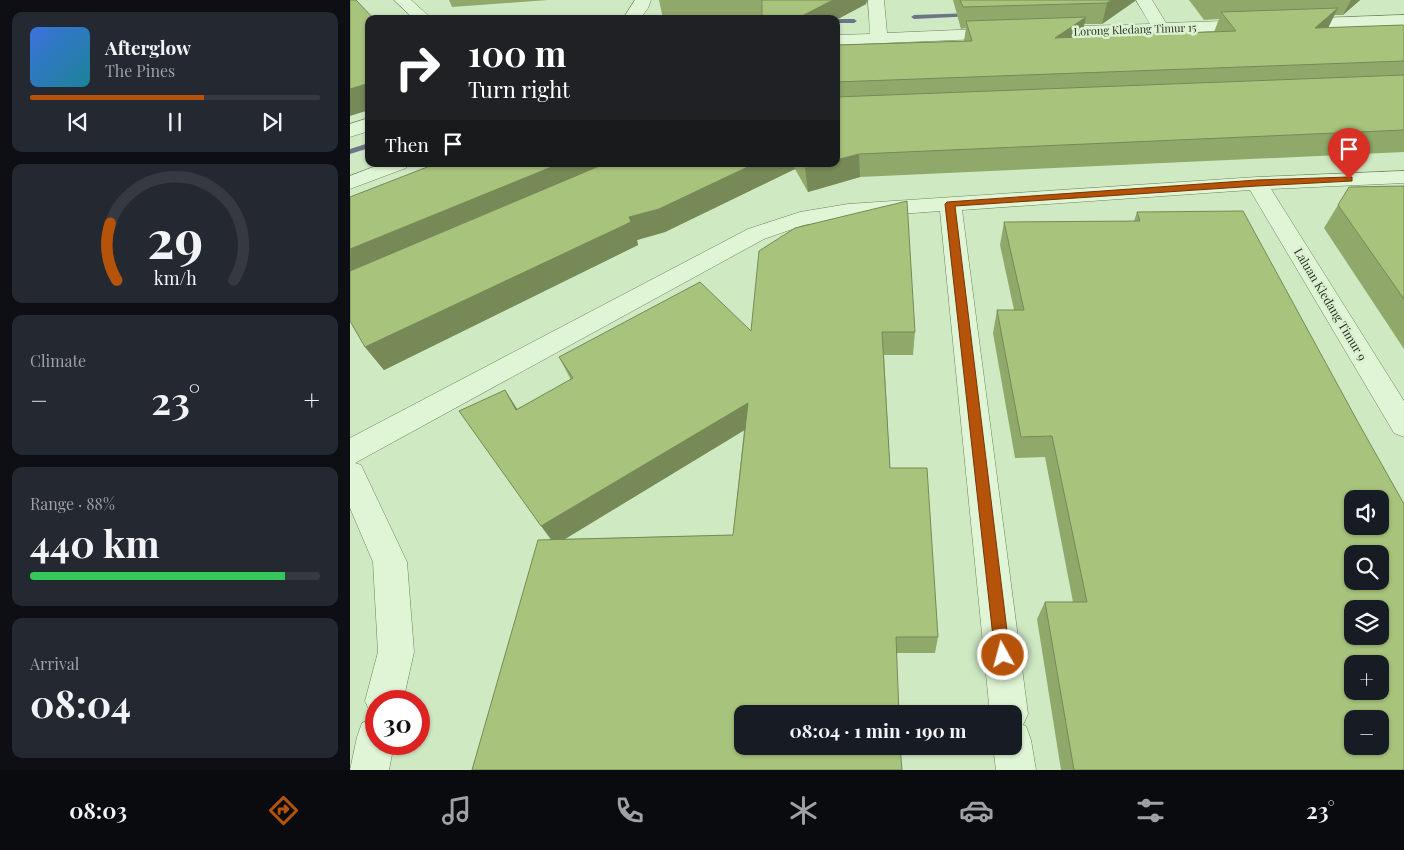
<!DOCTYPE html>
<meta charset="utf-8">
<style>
body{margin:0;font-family:"Playfair Display",serif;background:#242831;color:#f1f3f6;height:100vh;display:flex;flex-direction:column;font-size:19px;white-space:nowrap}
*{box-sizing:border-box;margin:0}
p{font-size:16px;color:#9ea1a6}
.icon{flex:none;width:28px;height:28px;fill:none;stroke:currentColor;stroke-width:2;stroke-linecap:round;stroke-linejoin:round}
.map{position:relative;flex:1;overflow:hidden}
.panel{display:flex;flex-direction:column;gap:12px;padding:12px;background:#0d0f14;width:350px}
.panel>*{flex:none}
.hud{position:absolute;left:15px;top:15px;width:475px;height:152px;border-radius:10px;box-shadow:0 1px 4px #0004;background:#202124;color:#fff;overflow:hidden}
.buttons{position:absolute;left:994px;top:490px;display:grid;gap:10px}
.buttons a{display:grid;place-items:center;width:45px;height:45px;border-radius:10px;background:#171b24;box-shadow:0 1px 4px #0004;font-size:25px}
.speed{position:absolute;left:15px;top:690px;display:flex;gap:10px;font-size:25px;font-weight:700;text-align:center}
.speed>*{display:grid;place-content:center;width:65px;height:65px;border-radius:50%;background:#171b24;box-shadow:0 1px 4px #0004;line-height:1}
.speed .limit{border:8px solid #d22;background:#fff;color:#111}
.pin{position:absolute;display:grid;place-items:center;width:42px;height:42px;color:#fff;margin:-51px -21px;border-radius:50% 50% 50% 0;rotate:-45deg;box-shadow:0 0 5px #0007}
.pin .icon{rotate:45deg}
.me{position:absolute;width:55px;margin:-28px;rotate:353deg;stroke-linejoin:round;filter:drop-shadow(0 0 4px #0008)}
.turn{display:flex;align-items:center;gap:18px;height:105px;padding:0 20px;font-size:22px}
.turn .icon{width:65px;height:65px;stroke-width:2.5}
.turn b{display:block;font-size:35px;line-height:42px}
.then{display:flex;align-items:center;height:48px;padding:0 20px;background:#0003;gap:10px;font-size:19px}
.big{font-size:38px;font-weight:700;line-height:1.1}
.panel .card{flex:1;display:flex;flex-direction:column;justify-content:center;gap:8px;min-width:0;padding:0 18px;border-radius:10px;background:#242831}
.panel .dial{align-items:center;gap:0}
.dial svg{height:130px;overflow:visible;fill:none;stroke:#363941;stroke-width:7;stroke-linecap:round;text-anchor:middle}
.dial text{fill:#f1f3f6;stroke:none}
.song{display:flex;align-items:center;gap:15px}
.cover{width:60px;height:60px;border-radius:8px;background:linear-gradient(135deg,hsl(220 70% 55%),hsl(190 70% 35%))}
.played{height:5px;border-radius:2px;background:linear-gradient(90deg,#b45309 60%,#363941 60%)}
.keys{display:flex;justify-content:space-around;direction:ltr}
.heat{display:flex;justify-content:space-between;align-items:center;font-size:28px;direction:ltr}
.charge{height:8px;border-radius:4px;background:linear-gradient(90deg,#34c759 88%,#363941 0)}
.trip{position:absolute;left:384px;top:705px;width:288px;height:50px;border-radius:10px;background:#171b24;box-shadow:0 1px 4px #0004;font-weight:700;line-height:50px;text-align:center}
.menu{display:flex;height:80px;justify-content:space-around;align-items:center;background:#090b0e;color:#9ea1a6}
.menu .icon{width:35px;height:35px}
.menu .selected{color:#b45309}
.menu b{font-size:22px;color:#f1f3f6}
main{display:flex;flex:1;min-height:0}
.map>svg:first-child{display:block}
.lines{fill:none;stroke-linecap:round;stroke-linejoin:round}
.stream{fill:#6c7489;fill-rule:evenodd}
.minor-casing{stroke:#6e815b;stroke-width:1}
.minor{fill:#dff5d5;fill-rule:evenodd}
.wall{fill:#90a96b;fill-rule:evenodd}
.shaded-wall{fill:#768957}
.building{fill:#a8c47c;stroke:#768957;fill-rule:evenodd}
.route{fill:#b45309;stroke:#753606}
.labels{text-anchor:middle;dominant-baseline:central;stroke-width:5;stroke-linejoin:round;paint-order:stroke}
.far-street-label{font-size:11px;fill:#29331e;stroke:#dbf1d1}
.street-label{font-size:12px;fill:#29331e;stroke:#dbf1d1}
</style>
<main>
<section class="panel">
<div class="card">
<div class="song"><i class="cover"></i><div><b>Afterglow</b><p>The Pines</p></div></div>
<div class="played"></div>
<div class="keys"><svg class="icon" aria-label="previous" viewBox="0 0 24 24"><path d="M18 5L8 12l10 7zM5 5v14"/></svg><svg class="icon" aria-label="pause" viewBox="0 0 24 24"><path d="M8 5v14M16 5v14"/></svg><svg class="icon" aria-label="next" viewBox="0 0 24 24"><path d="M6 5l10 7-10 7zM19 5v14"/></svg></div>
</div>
<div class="card dial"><svg viewBox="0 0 100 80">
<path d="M14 69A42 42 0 1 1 86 69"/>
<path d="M14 69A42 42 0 0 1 10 34" stroke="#b45309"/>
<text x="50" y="56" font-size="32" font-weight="700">29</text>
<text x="50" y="72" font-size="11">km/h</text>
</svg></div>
<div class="card"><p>Climate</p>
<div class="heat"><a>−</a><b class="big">23°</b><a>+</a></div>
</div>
<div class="card"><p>Range · 88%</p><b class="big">440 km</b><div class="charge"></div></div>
<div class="card"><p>Arrival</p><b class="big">08:04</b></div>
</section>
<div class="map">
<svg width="1054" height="770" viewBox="0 0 1054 770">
<rect width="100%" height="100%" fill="#cfe9c3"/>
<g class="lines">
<!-- stream -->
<g class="stream">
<polygon points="622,13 624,14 624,16 564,19 561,17 564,15"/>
<polygon points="486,19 504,19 507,21 504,23 486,23"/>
<polygon points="19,143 19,148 0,154 0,149"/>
</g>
<!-- minor casing -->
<g class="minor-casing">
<g id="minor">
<polygon points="44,0 61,0 82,19 64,19"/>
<polygon points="285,0 301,0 298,8 290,19 273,19"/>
<polygon points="518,0 534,0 537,33 653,28 659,29 661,33 659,37 653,38 486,45 486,35 520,34"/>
<polygon points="786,0 802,0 816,23 903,20 909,22 911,25 909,28 903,30 696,37 690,35 688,32 690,29 696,27 800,24"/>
<polygon points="1054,15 1054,25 943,29 937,27 935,24 937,21 943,19"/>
<polygon points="19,118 19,131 0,137 0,124"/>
<polygon points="31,164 59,164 56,168 0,189 0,176"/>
<polygon points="1054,171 1054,183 921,189 1054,401 1054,437 1044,433 900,190 612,210 678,714 673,725 676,726 681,740 686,770 646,770 643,746 662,746 662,714 640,714 590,211 498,218 454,225 414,239 5,463 11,465 57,562 64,652 53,701 26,701 26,716 21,714 15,701 28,652 23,562 0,508 0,438 398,229 450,212 498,204 907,177"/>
<polygon points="26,718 26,744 44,744 39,770 0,770 7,737 12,723"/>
</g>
</g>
<!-- minor -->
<use href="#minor" class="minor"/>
</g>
<!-- wall -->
<g class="wall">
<polygon points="99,0 198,0 102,7"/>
<polygon points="309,0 517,0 516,4 486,20 486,19 412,18 313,19"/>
<polygon points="603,0 785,0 785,1 752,24 734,24 732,37 864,32 869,19 854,20 839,0 1010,0 993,15 984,15 978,28 1054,26 1054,152 510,177 458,192 445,169 315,232 287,240 288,245 34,370 15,347 85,164 486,164 486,45 614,41 616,28 611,29"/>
<polygon points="1054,186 1054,349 974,228 988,205"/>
<polygon points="787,212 1054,770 711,770 687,619 695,602 723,602 695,457 665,458 643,333 647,310 664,310 650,245 654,222 784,221"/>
<path d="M401 331 565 332 563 355H534L540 468 588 637 585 653H546L201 539 155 390 167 409 221 380 209 357ZM394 430 383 535 215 539Z"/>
</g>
<!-- shaded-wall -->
<g class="shaded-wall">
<polygon points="483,0 517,0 516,4 486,20 486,19 446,19"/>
<polygon points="761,0 785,0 785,1 752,24 757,3"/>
<polygon points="1001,0 1010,0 993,15"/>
<polygon points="988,8 977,30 965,28"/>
<polygon points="736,17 731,38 705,38"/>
<polygon points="19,83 19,110 0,116 0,89"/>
<polygon points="509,154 510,177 458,192 455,168 473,164 486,164 486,160"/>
<polygon points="209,164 273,164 0,280 0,249"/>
<polygon points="404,164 445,164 445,169 315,232 287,240 288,245 34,370 15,347 279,217"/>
<polygon points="155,390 169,412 166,410"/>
<polygon points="398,403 403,425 205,545 191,526"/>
</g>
<!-- building -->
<g class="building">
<polygon points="0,0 6,0 24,19 19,19 19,83 0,89"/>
<polygon points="412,0 483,0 446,19 412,19"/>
<polygon points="610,0 761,0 757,3 613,7"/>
<polygon points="988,8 965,28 1053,25 1054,26 1054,61 486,82 486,45 622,41 616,21 736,17 705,38 886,31 871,12"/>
<polygon points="1054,75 1054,130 509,154 486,160 486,97"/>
<polygon points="85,164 209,164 0,249 0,197"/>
<polygon points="254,164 404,164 309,209 279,217 281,222 15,347 0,321 0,271"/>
<polygon points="453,164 473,164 455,168"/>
<polygon points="1054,186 1054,299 988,205 999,187"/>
<polygon points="557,201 565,332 532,332 540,468 577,468 588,637 546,637 549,714 392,714 392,746 550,746 552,770 122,770 188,540 383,535 398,403 191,526 109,411 155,390 166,410 223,378 209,357 350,282 401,331 409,251 445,228"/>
<path d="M893 211 1009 424 1054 504V770H724L695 602H737L702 436 671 437 647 310H674L654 222 790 221 787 212ZM1002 499H1030V526H1002ZM1002 554H1030V581H1002ZM1002 609H1030V636H1002ZM1002 664H1030V691H1002ZM1002 719H1030V746H1002Z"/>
</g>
<!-- route -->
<polygon class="route" points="999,177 1002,177 1002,181 907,186 605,206 660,655 658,660 653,662 647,660 645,655 595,204 597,202 907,180"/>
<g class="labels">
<!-- far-street labels -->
<g class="far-street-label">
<text transform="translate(785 29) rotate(-2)">Lorong Kledang Timur 15</text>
</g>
<!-- street labels -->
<g class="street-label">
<text transform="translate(981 304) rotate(59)">Laluan Kledang Timur 9</text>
</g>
</g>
</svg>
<div class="buttons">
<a><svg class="icon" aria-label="sound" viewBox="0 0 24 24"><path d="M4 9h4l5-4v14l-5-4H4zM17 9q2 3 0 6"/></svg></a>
<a><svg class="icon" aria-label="search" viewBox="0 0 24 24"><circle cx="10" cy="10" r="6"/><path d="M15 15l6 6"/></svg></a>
<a><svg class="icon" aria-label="layers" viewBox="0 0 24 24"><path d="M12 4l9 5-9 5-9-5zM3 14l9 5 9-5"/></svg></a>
<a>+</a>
<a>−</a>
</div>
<div class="speed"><div class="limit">30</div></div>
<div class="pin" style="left:999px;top:179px;background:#d93025"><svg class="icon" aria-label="arrive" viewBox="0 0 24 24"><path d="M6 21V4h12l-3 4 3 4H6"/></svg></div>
<svg class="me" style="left:653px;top:655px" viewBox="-20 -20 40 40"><circle r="17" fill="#b45309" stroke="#fff" stroke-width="3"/><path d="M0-11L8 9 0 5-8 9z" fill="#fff"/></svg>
<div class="trip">08:04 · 1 min · 190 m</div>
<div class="hud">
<div class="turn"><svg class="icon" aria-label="right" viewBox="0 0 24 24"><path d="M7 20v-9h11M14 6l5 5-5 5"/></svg><div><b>100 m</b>Turn right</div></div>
<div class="then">Then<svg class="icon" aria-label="arrive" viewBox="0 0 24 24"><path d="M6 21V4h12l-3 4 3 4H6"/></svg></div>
</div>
</div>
</main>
<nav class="menu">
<b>08:03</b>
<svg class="icon selected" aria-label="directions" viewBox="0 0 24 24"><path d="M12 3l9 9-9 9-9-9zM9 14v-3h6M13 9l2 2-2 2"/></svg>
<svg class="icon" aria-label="music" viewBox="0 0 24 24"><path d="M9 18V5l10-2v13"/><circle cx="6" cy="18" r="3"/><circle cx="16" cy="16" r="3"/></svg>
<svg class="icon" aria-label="phone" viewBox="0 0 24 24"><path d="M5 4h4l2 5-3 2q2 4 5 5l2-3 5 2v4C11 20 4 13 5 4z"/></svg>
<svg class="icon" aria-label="climate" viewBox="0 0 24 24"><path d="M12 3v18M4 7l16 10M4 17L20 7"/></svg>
<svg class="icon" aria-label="car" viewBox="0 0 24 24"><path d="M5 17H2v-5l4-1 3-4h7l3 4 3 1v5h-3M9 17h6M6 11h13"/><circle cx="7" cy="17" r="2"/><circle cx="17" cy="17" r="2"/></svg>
<svg class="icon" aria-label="filters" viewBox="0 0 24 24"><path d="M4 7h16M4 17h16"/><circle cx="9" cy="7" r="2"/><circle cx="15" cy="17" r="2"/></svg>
<b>23°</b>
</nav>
